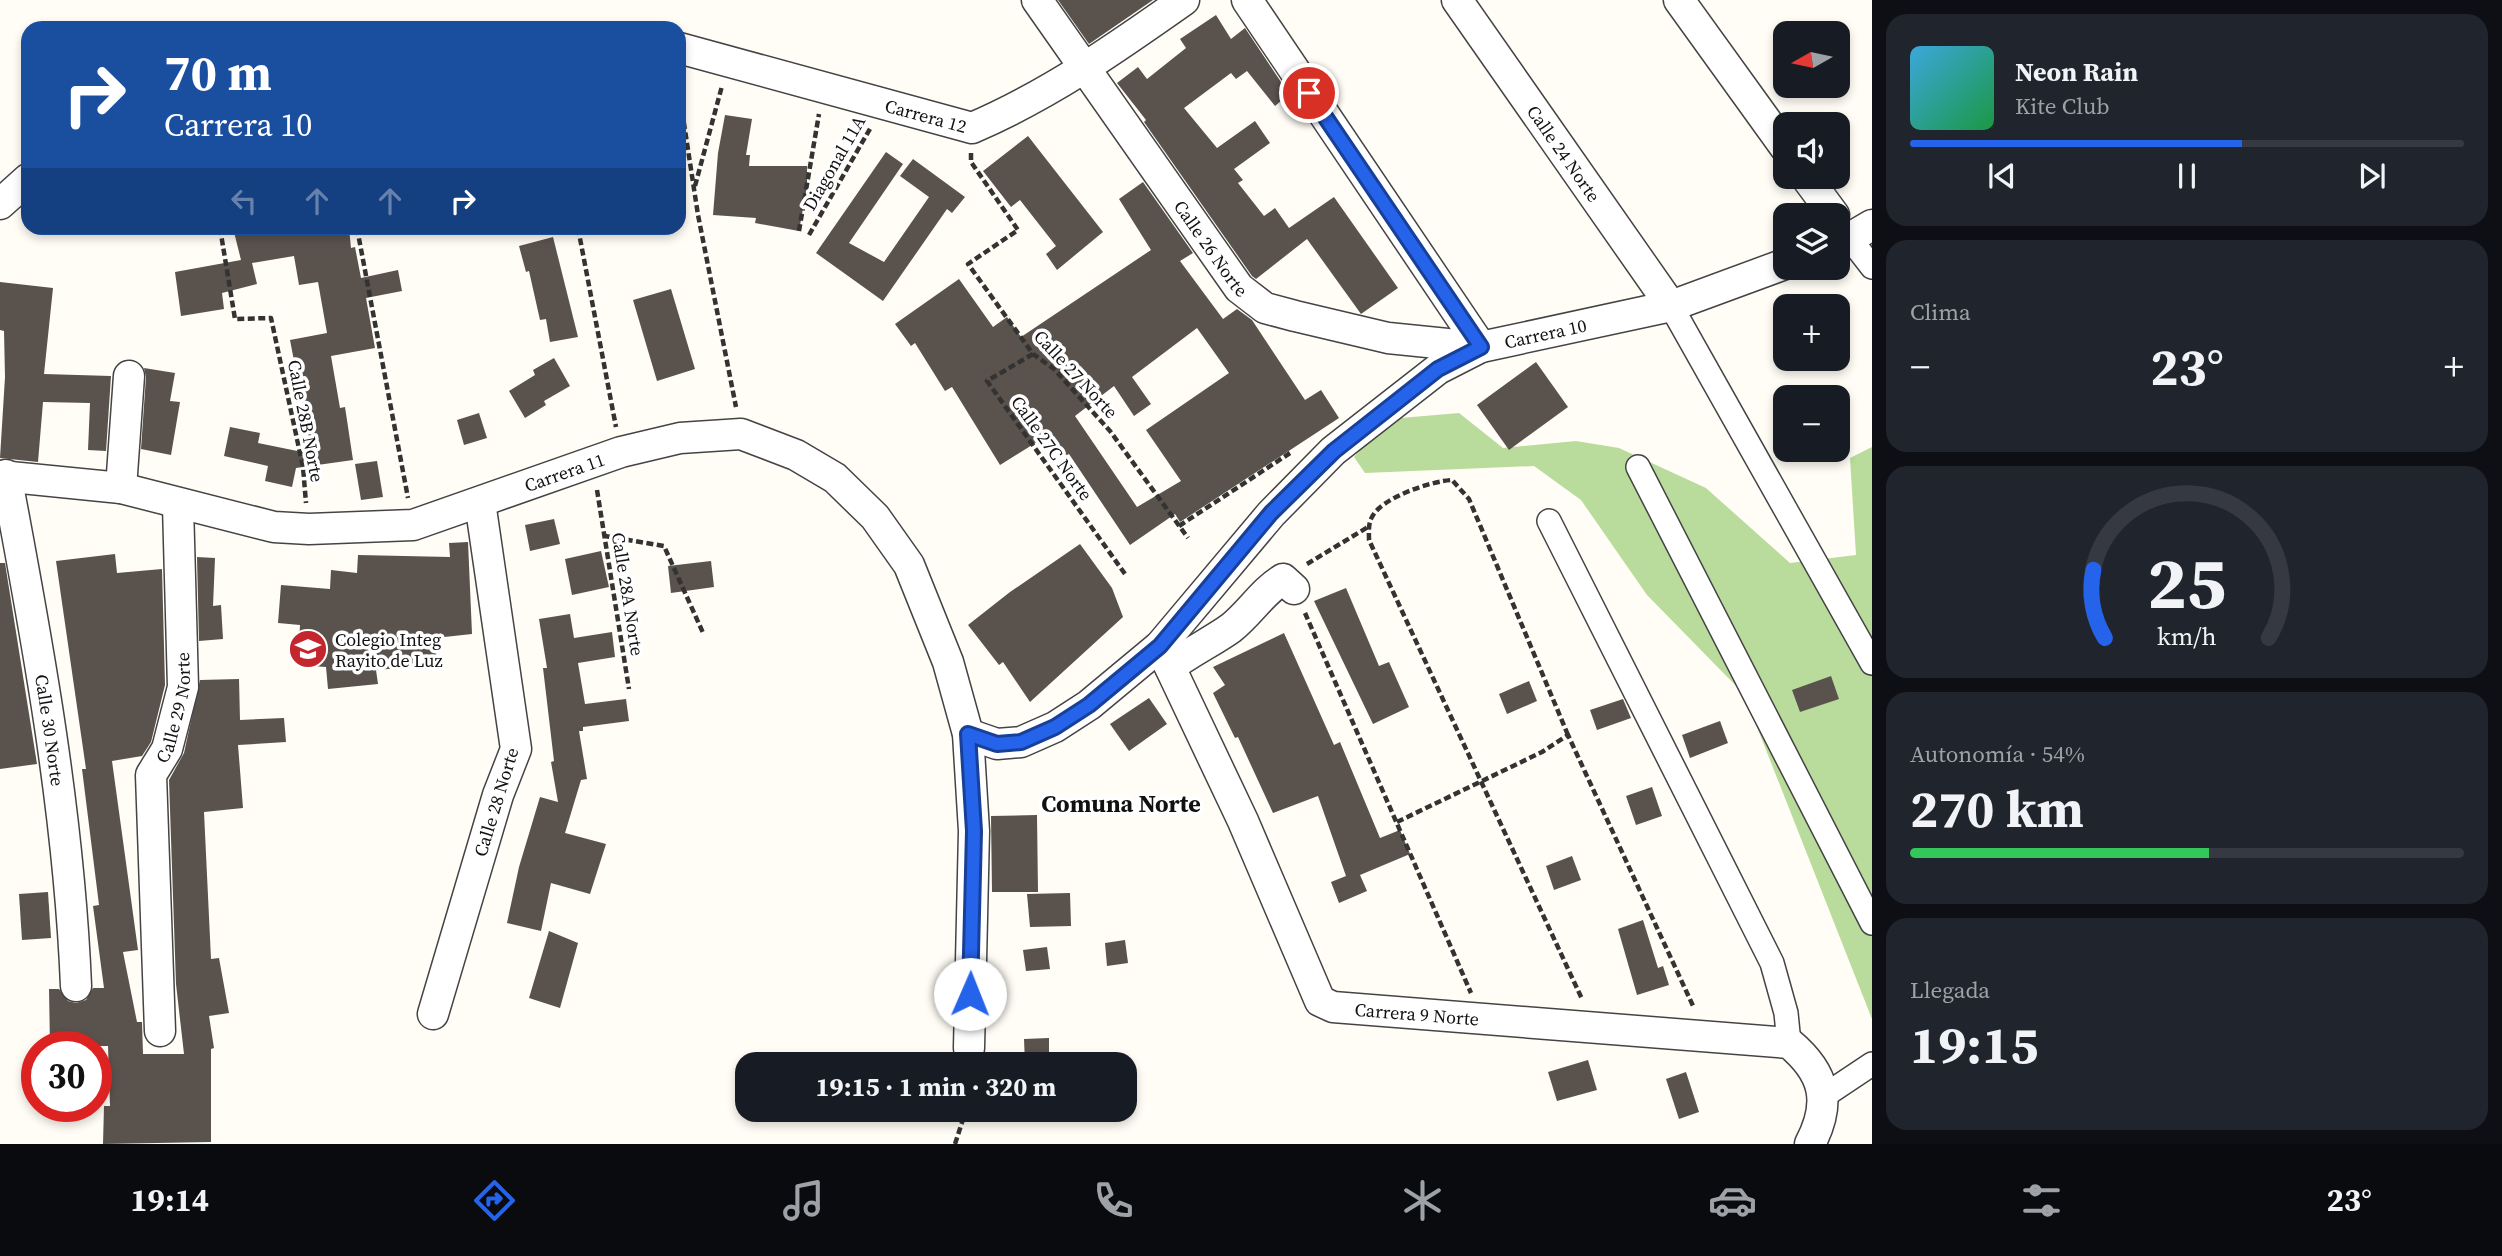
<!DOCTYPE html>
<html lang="es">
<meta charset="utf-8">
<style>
body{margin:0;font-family:"Source Serif 4",serif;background:#20242c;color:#f1f3f6;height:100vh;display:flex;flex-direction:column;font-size:26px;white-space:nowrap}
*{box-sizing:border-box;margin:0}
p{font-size:23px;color:#9ea1a6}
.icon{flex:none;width:38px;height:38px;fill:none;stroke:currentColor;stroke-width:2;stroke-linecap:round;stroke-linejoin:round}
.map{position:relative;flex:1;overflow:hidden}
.panel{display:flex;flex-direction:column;gap:14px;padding:14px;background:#0d0f14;width:630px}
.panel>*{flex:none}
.guide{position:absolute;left:21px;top:21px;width:665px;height:214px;border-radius:21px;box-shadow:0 4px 10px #0003;background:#1a4fa0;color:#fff;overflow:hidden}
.needle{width:46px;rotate:261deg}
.tools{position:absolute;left:1773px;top:21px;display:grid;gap:14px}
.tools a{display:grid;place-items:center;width:77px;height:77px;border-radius:14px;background:#171b24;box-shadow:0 4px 10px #0003;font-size:35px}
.speed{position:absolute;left:21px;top:1031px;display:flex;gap:14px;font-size:35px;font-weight:700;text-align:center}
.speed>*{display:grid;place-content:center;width:91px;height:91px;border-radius:50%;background:#171b24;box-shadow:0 4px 10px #0003;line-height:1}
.speed .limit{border:10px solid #d22;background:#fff;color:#111}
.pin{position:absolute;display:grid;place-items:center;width:60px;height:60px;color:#fff;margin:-30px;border:4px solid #fff;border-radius:50%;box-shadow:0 2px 7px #0007}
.me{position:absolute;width:77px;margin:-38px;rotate:1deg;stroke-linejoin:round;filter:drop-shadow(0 0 5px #0008)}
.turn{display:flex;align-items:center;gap:24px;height:147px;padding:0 28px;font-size:32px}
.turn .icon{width:91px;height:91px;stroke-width:2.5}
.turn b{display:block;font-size:49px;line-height:60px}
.lanes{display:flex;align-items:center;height:66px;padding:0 28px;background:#0003;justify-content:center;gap:35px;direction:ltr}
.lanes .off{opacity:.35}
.big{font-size:52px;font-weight:700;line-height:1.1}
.panel .widget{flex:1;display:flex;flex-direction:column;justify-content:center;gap:10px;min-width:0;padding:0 24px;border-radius:21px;background:#20242c}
.panel .dial{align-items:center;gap:0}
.dial svg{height:182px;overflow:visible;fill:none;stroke:#363941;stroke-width:7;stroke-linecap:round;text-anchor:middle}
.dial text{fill:#f1f3f6;stroke:none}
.song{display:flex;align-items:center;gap:21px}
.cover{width:84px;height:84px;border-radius:10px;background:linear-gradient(135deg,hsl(200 70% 55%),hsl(140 70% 35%))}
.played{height:7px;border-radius:4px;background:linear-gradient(90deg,#2563eb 60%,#363941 60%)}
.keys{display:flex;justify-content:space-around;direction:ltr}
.heat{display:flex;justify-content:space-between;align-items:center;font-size:38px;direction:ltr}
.charge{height:10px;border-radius:5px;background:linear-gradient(90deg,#34c759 54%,#363941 0)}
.trip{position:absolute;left:735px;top:1052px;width:402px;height:70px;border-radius:21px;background:#171b24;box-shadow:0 4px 10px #0003;font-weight:700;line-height:70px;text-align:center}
.tabs{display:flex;height:112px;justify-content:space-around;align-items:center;background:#090b0e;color:#9ea1a6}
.tabs .icon{width:49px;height:49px}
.tabs .current{color:#2563eb}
.tabs b{font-size:32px;color:#f1f3f6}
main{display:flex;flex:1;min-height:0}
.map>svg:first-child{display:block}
.forest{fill:#b9dc9c}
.building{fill:#5a524d;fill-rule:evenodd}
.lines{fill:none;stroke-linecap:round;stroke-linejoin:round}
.pedestrian-casing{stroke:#444;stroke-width:26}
.minor-casing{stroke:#444;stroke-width:33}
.path{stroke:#333;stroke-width:4.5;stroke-dasharray:7 3.5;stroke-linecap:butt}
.pedestrian{stroke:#fff;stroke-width:23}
.minor{stroke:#fff;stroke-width:30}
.route-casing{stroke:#184099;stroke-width:18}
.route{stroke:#2563eb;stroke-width:12}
.labels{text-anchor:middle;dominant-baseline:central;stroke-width:7;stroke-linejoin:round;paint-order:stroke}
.street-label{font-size:18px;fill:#111;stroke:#fff}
.poi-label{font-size:18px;fill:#111;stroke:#fff;text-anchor:start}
.district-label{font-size:24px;font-weight:bold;fill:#111;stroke:#fff}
</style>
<main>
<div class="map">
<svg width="1872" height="1144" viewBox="0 0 1872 1144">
<rect width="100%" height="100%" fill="#fffdf5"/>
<!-- forest -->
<polygon class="forest" points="1459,413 1503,448 1576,441 1619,448 1706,488 1790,563 1856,555 1850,458 1872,447 1872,1019 1744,694 1647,595 1581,500 1534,466 1365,473 1354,457 1389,419"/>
<!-- building -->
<g class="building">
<polygon points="1058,0 1153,0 1089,44"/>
<polygon points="1216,15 1231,39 1245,28 1289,94 1275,106 1247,71 1236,79 1231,73 1184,108 1217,148 1255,121 1270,143 1234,169 1243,180 1238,183 1264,216 1275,208 1289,228 1334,197 1398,288 1361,314 1307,239 1256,279 1252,276 1144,122 1146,120 1117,83 1138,67 1147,79 1186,48 1180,39"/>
<polygon points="725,115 752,119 746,155 750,155 749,166 807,166 807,186 799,231 755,223 756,218 713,215 718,153"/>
<polygon points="1028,136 1103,232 1057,270 1046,254 1056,246 1020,200 1011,207 983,171"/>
<polygon points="886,152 903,164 849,243 884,262 929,197 900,176 913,159 965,197 952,213 947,209 883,301 816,253"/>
<path d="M1143 182 1193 253 1180 261 1223 319 1237 309 1252 320 1305 400 1321 390 1339 418 1180 522 1175 514 1130 545 1069 454 1065 456 1050 434 1000 465 952 387 945 391 915 343 911 346 895 324 959 279 993 327 1007 317 1021 337 1151 250 1119 199ZM1197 328 1229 373 1146 430 1181 481 1137 507 1075 416 1114 386 1134 416 1151 404 1132 377Z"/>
<polygon points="233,228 349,228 351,248 355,247 361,278 398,270 402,291 366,298 375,348 331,356 340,408 345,407 353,460 296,468 292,487 265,481 268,466 224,456 230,427 260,433 258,443 312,454 290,340 327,333 318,282 299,285 294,256 252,263 257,284 222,293 224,309 181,316 175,272 241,260"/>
<polygon points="553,237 578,337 550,342 546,319 540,320 529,271 526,272 519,246"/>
<polygon points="0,282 53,288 44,374 111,376 106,451 88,450 90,403 43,402 38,462 0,458 5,377 4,331 0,330"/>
<polygon points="671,289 695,369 657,381 633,300"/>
<polygon points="554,358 570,386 544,401 546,405 525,418 509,391 535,375 533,370"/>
<polygon points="1536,362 1568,407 1509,450 1477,405"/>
<polygon points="144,368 175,373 170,401 180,402 171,455 141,449 146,377"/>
<polygon points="479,413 487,438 464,445 457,420"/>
<polygon points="377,461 383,497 361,500 355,464"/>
<polygon points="554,519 560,544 530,551 525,525"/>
<polygon points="468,542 472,634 435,638 437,665 376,670 378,684 328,689 326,667 298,665 300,625 278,623 281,585 330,589 331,570 357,573 358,555 450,557 449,543"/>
<polygon points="1080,544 1112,588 1123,617 1030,702 1003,662 999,665 968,625 1010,592"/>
<polygon points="601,551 609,587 572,595 565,559"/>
<polygon points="115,554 117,573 162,569 165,685 151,742 142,756 112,761 138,950 123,952 137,1022 142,1022 143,1054 184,1054 176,984 169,780 184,753 200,680 239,679 240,720 284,718 286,742 238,745 243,808 204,812 211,959 219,958 229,1013 209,1016 214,1048 211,1049 211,1142 103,1144 104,1106 110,1106 108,1046 50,1046 49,989 59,989 68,1001 76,1003 86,1000 93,988 104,988 93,906 99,905 82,769 86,769 56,561"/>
<polygon points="197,557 215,558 213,606 221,605 223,639 199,641"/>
<polygon points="711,561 714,587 671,593 668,566"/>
<polygon points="0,563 5,563 37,764 0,769"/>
<polygon points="1346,588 1379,666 1389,662 1409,707 1373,724 1314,601"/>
<polygon points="570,614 574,638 612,632 615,657 578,663 585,704 626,699 629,721 583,727 583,731 579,731 587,779 581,780 565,833 606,844 590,894 551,883 541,931 507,923 519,867 540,797 558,802 551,762 554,761 543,668 547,668 539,619"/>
<polygon points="1284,633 1334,745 1340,742 1380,838 1400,830 1410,854 1360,875 1367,891 1339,903 1331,882 1346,876 1318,796 1273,813 1238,737 1235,738 1213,693 1225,685 1213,667"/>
<polygon points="1831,676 1839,699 1800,712 1792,690"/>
<polygon points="1529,681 1537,701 1507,714 1499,694"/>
<polygon points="1149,698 1167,724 1129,751 1110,724"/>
<polygon points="1623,699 1631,718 1597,730 1590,710"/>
<polygon points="1720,721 1728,743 1690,758 1682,735"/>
<polygon points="1652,787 1662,816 1636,825 1626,796"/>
<polygon points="1037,815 1038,892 992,892 991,816"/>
<polygon points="1572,856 1581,880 1554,890 1546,866"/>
<polygon points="48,892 51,938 22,940 19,894"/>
<polygon points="1070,893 1071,926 1030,927 1027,894"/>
<polygon points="1643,920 1658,968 1663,966 1669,985 1637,995 1618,929"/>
<polygon points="549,931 578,943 560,1008 529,998"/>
<polygon points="1125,940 1128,963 1107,966 1105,943"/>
<polygon points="1047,947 1050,969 1026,971 1023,950"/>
<polygon points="1049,1038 1049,1064 1025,1064 1024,1039"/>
<polygon points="1588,1060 1597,1090 1557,1101 1548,1072"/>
<polygon points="1686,1072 1699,1112 1679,1119 1666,1079"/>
</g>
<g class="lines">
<!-- pedestrian casing -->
<g class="pedestrian-casing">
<g id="pedestrian">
<polyline points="1851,240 1872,267"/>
<polyline points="1671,306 1872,663"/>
<polyline points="1638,467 1872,923"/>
<polyline points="1549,521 1772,963 1786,1013 1789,1043"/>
<polyline points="1824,1096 1872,1064"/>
</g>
</g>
<!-- minor casing -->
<g class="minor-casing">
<g id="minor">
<path id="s1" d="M1037 0 1239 288 1265 308 1295 316 1388 338 1477 347"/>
<polyline points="1247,0 1481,347"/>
<path id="s2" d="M1457 0 1671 306"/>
<polyline points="1679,0 1785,147"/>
<path id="s3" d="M679 48 972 128C1049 95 1116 48 1184 0"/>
<polyline points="1806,177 1834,215"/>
<polyline points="0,204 28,179"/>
<polyline points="1838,245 1872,225"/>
<path id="s4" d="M6 475C38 644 69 814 76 986"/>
<path id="s5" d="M0 476 121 488 274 527 309 529 413 525 621 452 680 438 741 434 796 455 835 478 875 517 909 565 948 662 968 734 974 831 969 1048"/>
<polyline points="121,488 129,376"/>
<path id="s6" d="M1160 646 1243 821 1320 1001 1333 1007 1789 1043C1825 1073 1832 1102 1810 1144"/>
<path d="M1170 667C1190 652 1213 641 1231 628 1250 613 1263 591 1283 579L1294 589"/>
<path id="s7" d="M968 734 997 744 1021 742 1055 727 1089 705 1160 646 1271 514 1333 451 1438 369 1481 347 1671 306 1785 264"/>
<polyline points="433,1014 498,795 516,749 480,502"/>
<path id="s8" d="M160 1031 151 775 167 749 183 687 178 505"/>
</g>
</g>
<!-- path -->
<g class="path">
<polyline points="679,91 698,215 736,407"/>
<polyline points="971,153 971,162 1018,230 968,264 1033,354 1054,369 1110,431 1188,538"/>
<polyline points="695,186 722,86"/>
<polyline points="220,228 235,319 271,318 303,467 306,503"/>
<polyline points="357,228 408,498"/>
<polyline points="578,228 616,427"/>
<polyline points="799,231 819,114"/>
<polyline points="809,235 871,127"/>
<polyline points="1033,354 987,381 1125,574"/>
<polyline points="597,490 629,689"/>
<polyline points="1179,526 1290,453"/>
<polyline points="605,536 664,546 704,635"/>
<polyline points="1307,564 1368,527"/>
<polyline points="1305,613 1471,993"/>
<path d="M1568 735 1469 499 1452 480C1431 481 1381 498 1372 517 1368 524 1369 532 1369 540L1582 999"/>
<polyline points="1397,822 1542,752 1568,735 1694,1008"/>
<polyline points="955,1144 966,1110"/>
</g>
<!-- pedestrian -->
<use href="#pedestrian" class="pedestrian"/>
<!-- minor -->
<use href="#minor" class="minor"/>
</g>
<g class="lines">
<!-- route casing -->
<g class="route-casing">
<polyline id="route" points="970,994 974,831 968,734 997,744 1021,742 1055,727 1089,705 1160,646 1271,513 1334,451 1438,369 1481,347 1309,93"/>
</g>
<!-- route -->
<use href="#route" class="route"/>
</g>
<!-- icons -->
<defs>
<g id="school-disc" transform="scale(2.0125)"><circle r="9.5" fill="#c4262e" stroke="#fff"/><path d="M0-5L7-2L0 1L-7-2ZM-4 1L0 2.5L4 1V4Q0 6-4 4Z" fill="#fff"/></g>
</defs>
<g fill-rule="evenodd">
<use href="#school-disc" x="308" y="649"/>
</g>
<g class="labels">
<!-- street labels -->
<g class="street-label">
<text stroke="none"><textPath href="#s3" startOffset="256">Carrera 12</textPath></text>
<text stroke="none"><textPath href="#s2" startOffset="187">Calle 24 Norte</textPath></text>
<text transform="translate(834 163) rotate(-60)">Diagonal 11A</text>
<text stroke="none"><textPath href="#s1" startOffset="303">Calle 26 Norte</textPath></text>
<text stroke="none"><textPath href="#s7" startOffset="733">Carrera 10</textPath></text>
<text transform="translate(1076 374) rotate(47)">Calle 27 Norte</text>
<text transform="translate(306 421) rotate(79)">Calle 28B Norte</text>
<text transform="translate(1052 448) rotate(54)">Calle 27C Norte</text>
<text stroke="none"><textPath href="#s5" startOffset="579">Carrera 11</textPath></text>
<text transform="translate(628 594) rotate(81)">Calle 28A Norte</text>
<text stroke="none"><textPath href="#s8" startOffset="329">Calle 29 Norte</textPath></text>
<text stroke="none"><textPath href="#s4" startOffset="259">Calle 30 Norte</textPath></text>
<text transform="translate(496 802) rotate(-73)">Calle 28 Norte</text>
<text stroke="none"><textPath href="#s6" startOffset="488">Carrera 9 Norte</textPath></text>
</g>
<!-- poi labels -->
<g class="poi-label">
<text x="335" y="639">Colegio Integ<tspan x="335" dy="21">Rayito de Luz</tspan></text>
</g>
<!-- district labels -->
<g class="district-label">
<text x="1121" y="803">Comuna Norte</text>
</g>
</g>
</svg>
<div class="tools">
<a><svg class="needle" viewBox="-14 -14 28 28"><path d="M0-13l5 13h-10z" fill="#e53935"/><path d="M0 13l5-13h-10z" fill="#9ea1a6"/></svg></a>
<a><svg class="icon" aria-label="sound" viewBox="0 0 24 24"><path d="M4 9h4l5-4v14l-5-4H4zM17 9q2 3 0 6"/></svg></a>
<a><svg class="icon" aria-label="layers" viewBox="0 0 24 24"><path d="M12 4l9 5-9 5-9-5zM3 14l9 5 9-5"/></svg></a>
<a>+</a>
<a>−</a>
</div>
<div class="speed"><div class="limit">30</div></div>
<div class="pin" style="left:1309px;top:93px;background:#d93025"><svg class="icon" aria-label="arrive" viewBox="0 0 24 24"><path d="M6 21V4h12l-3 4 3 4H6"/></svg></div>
<svg class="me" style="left:970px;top:994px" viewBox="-20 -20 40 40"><circle r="19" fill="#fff"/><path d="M0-13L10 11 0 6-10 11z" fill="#2563eb"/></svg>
<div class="trip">19:15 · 1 min · 320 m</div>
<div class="guide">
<div class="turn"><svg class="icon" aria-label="right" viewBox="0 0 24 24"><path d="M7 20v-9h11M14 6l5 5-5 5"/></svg><div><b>70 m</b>Carrera 10</div></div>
<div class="lanes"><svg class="icon off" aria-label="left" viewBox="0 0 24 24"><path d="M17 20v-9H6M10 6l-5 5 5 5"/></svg><svg class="icon off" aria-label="ahead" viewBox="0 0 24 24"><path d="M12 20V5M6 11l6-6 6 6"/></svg><svg class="icon off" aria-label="ahead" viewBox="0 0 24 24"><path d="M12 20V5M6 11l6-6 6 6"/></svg><svg class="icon" aria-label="right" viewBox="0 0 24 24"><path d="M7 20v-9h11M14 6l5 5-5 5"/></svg></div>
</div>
</div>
<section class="panel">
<div class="widget">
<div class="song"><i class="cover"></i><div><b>Neon Rain</b><p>Kite Club</p></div></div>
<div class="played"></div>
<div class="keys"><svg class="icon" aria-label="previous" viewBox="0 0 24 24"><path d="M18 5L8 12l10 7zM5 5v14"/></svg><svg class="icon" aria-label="pause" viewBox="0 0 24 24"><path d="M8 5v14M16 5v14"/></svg><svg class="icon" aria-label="next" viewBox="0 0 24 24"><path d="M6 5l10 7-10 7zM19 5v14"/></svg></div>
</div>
<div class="widget"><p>Clima</p>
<div class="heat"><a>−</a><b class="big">23°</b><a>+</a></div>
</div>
<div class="widget dial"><svg viewBox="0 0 100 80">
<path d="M14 69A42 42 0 1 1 86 69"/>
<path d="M14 69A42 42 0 0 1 9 39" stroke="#2563eb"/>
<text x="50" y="56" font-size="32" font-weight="700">25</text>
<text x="50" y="72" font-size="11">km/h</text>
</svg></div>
<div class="widget"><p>Autonomía · 54%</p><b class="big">270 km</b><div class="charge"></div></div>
<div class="widget"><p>Llegada</p><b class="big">19:15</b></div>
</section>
</main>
<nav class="tabs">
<b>19:14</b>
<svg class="icon current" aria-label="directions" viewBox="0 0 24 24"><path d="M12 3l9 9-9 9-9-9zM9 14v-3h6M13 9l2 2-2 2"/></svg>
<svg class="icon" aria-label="music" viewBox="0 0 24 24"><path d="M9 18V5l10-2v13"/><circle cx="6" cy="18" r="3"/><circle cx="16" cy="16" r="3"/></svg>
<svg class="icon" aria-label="phone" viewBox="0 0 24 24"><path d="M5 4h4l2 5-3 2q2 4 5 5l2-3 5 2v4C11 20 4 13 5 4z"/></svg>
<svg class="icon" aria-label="climate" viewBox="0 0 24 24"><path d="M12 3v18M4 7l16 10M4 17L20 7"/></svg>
<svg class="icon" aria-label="car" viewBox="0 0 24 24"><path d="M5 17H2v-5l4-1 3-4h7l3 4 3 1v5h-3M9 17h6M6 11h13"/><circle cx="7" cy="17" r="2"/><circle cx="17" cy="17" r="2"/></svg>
<svg class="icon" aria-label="filters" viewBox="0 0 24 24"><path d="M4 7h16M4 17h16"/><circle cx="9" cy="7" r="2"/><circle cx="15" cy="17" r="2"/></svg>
<b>23°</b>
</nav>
